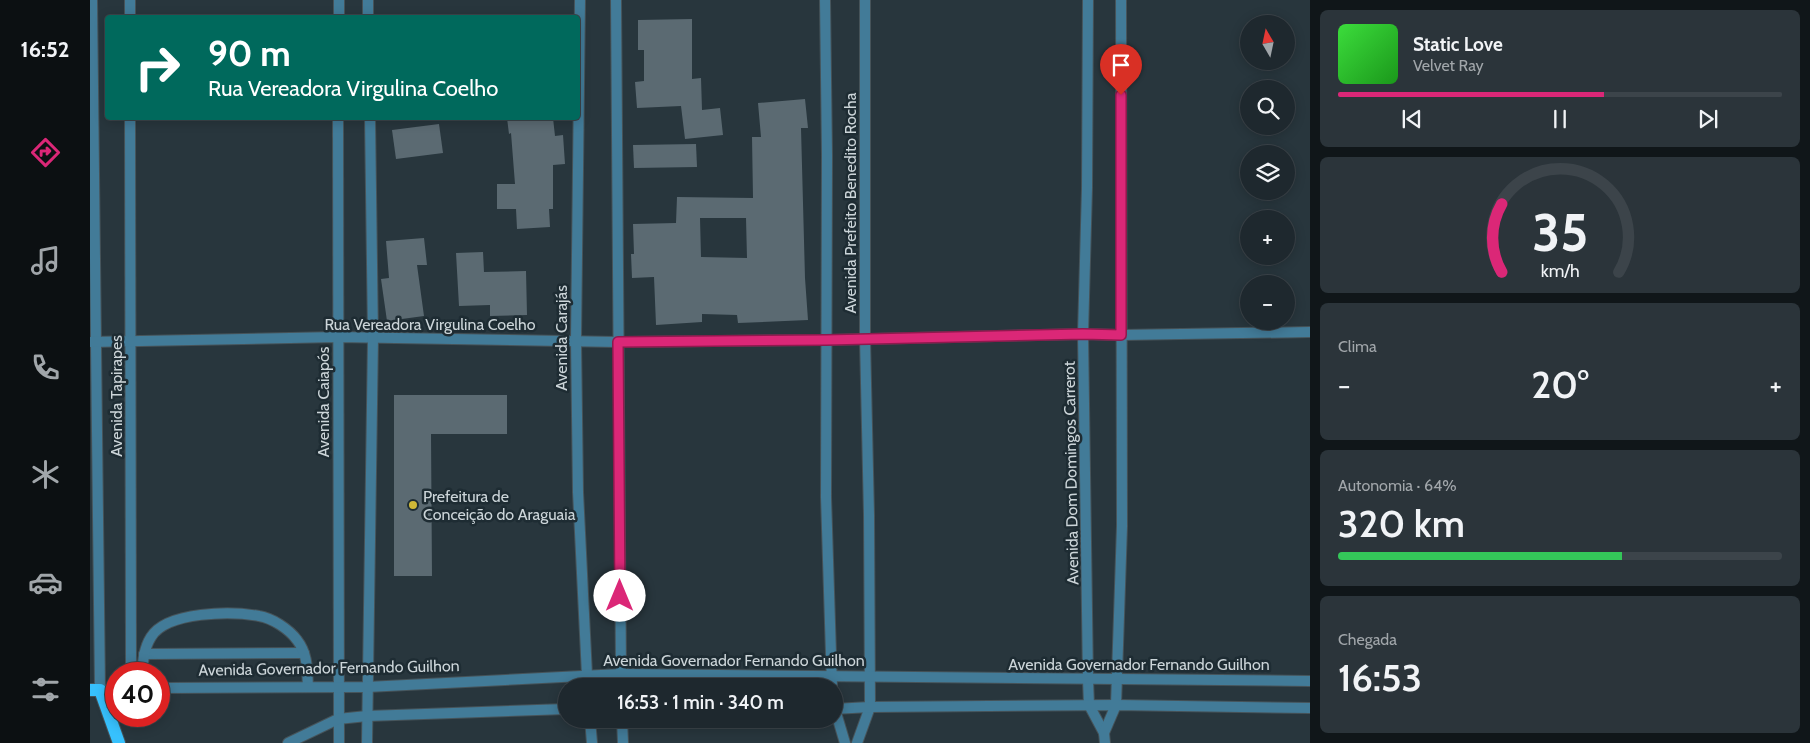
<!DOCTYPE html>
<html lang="pt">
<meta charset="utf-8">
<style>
body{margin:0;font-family:Cabin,sans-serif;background:#2b343a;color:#f1f3f6;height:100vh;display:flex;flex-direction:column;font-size:19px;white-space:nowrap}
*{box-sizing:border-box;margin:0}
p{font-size:16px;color:#a1a6aa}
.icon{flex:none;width:28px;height:28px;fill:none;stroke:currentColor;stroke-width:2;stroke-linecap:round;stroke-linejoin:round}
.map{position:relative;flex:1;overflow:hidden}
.panel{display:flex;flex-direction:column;gap:10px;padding:10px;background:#101619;width:500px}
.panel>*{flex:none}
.hud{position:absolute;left:15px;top:15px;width:475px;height:105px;border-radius:5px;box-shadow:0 2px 12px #0003,0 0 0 1px #3c444a;background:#00695c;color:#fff;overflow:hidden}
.needle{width:32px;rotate:351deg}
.buttons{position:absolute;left:1150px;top:15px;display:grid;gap:10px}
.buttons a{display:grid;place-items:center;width:55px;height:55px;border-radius:50%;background:#1e282e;box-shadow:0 2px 12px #0003,0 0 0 1px #3c444a;font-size:25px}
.speed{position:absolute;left:15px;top:662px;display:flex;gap:10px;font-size:25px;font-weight:700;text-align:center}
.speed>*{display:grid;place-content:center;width:65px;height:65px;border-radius:50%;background:#1e282e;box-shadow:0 2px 12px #0003,0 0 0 1px #3c444a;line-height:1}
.speed .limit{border:8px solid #d22;background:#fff;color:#111}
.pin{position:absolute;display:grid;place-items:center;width:42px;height:42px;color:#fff;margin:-51px -21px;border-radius:50% 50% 50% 0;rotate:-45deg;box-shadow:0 0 5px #0007}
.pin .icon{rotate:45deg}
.me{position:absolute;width:55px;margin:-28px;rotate:0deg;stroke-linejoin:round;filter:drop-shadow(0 0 4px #0008)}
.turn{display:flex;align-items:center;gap:18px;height:105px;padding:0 20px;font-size:22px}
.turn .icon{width:65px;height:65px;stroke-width:2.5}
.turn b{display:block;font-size:35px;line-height:42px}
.big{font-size:38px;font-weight:600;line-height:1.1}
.panel .tile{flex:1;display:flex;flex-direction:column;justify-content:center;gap:8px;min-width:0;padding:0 18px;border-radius:8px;background:#2b343a}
.panel .dial{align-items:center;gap:0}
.dial svg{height:130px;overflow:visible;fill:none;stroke:#3c444a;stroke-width:7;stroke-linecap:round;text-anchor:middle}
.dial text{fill:#f1f3f6;stroke:none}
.song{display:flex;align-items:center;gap:15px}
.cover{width:60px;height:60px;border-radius:8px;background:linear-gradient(135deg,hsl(120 70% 55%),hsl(120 70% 35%))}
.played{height:5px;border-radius:2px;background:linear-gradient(90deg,#db2777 60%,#3c444a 60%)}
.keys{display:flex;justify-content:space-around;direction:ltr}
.heat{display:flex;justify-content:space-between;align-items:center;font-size:28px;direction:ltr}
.charge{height:8px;border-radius:4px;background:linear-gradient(90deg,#34c759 64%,#3c444a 0)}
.trip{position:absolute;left:468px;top:678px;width:285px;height:50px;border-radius:25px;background:#1e282e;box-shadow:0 2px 12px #0003,0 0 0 1px #3c444a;font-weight:600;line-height:50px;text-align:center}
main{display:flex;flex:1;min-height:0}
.dock{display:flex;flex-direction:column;width:90px;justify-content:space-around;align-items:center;background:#0c1012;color:#a1a6aa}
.dock .icon{width:35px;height:35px}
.dock .selected{color:#db2777}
.dock b{font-size:22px;color:#f1f3f6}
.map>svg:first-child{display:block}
.building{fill:#5b6a72;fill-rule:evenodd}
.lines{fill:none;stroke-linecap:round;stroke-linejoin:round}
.service-casing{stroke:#465359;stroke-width:12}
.minor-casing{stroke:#465359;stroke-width:12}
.tertiary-casing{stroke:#465359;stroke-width:12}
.primary-casing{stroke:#465359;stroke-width:14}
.service{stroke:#427b98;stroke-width:10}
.minor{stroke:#427b98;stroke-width:10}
.tertiary{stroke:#427b98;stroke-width:10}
.primary{stroke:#37c1fd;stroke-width:12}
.route-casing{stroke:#8e194d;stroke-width:12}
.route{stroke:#db2777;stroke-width:9}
.poi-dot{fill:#cfb837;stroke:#1e2c33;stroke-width:2}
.labels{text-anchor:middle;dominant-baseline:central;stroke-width:5;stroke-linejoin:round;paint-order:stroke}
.street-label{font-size:16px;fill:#ccd5d9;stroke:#1e2c33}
.poi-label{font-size:16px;fill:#ccd5d9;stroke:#1e2c33;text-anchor:start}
</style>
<main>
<nav class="dock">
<b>16:52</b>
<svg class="icon selected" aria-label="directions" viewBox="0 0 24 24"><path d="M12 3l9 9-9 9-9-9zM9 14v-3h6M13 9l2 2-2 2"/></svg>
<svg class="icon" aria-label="music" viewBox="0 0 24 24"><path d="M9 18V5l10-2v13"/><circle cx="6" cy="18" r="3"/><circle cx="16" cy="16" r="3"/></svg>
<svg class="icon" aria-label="phone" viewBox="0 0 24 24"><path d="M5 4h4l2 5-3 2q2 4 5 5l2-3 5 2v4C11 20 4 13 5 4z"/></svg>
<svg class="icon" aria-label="climate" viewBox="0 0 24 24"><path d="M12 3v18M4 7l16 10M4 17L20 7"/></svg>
<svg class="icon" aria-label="car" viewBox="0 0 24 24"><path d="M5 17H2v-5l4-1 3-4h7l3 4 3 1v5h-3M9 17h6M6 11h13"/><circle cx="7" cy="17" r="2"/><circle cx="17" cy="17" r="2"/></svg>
<svg class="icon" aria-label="filters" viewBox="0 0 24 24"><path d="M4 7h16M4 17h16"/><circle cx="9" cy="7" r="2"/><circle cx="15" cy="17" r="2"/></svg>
</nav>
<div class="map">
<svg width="1220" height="743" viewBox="0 0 1220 743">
<rect width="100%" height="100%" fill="#28363d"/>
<!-- building -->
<g class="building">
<polygon points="602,19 602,79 611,78 612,110 630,108 633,135 595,139 591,106 547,108 545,82 554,81 554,50 548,50 548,20"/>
<path d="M715 99 718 128H711L715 278 718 320 648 323 647 315 612 314V322L566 325 564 277 542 278 541 254H544L543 224 586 223 587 197 663 198 662 137H671L668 103ZM610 218H656L657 258 611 257Z"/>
<polygon points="417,118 463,118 465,136 473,135 475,164 463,165 463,209 459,209 460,227 427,229 426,209 407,209 407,184 425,184 421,133 419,134"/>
<polygon points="349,124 353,153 306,159 302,130"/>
<polygon points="606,144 607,167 544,168 543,145"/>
<polygon points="334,238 337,265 327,265 334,316 297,321 291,279 299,278 296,241"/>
<polygon points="393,252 394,272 436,271 437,315 400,316 400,305 369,306 366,253"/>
<polygon points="304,395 417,395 417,434 341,434 342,576 304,576"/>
</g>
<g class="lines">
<!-- service casing -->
<g class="service-casing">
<g id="service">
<polyline points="54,654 214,653"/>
<path d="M52 674C53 661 54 648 61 637 77 611 142 611 169 616 182 618 199 629 207 640 218 654 217 670 218 687"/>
</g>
</g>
<!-- minor casing -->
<g class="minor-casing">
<g id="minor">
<polyline points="2,0 10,690"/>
<polyline points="278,0 278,18"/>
<polyline points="735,0 737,155 736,497 742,686"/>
<polyline points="998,0 997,188 993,334 998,680 999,705 1014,733"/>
<polyline points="40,18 40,0"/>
<polyline points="249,18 249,0"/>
<polyline points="40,118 41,674"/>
<polyline points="248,118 249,743"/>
<polyline points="0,342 248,337 528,342 736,340 993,334 1031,335 1220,332"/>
<polyline points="531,674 531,686"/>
<polyline points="497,675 498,686"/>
<polyline points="744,706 755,743"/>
<polyline points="500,719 502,743"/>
<polyline points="532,719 533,743"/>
<polyline points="277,743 283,337 280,118"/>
<polyline points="767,743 780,707 779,515 775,339 775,0"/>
<polyline points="1015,743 1014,733 1026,705 1032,526 1031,0"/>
</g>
</g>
<!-- tertiary casing -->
<g class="tertiary-casing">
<g id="tertiary">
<polyline points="490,0 486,340 488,492 497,675"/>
<polyline points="526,0 531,674"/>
<polyline points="69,688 277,687 531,674 1220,681"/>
<polyline points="10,690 26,689"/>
<polyline points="744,709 780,707 1026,705 1220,708"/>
<polyline points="198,743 248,719 277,716 476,709"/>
</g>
</g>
<!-- primary casing -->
<g class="primary-casing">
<polyline id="primary" points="0,690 10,690 29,743"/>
</g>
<!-- service -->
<use href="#service" class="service"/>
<!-- minor -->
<use href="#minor" class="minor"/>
<!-- tertiary -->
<use href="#tertiary" class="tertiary"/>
<!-- primary -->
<use href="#primary" class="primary"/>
</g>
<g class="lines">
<!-- route casing -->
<g class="route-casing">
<polyline id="route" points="530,596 528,342 736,340 993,334 1031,335 1031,95"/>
</g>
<!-- route -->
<use href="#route" class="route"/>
</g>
<!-- markers -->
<circle class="poi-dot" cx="323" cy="505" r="5"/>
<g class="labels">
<!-- street labels -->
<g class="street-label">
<text transform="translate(760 203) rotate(-90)">Avenida Prefeito Benedito Rocha</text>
<text x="340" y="324">Rua Vereadora Virgulina Coelho</text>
<text transform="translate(471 338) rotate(-90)">Avenida Carajás</text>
<text transform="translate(26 396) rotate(-90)">Avenida Tapirapes</text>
<text transform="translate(233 402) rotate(-90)">Avenida Caiapós</text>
<text transform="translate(981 473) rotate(-91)">Avenida Dom Domingos Carrerot</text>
<text x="644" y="660">Avenida Governador Fernando Guilhon</text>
<text x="1049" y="664">Avenida Governador Fernando Guilhon</text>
<text transform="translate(239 668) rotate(-1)">Avenida Governador Fernando Guilhon</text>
</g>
<!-- poi labels -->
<g class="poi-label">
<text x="333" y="496">Prefeitura de<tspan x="333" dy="18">Conceição do Araguaia</tspan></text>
</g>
</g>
</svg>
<div class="buttons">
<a><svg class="needle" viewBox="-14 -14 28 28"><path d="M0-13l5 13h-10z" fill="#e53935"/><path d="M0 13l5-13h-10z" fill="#a1a6aa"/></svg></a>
<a><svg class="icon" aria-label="search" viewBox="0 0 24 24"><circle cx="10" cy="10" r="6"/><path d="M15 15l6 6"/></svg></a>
<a><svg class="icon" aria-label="layers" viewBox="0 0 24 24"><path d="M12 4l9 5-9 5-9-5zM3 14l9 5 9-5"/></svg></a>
<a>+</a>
<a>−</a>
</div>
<div class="speed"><div class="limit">40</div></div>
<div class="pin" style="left:1031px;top:95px;background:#d93025"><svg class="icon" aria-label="arrive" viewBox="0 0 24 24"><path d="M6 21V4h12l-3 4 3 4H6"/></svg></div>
<svg class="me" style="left:530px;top:596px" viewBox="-20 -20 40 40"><circle r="19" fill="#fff"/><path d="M0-13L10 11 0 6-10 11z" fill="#db2777"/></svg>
<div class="trip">16:53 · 1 min · 340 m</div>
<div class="hud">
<div class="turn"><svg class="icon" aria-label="right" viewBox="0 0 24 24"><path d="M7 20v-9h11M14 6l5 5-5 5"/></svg><div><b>90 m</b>Rua Vereadora Virgulina Coelho</div></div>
</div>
</div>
<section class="panel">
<div class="tile">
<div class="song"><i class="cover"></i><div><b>Static Love</b><p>Velvet Ray</p></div></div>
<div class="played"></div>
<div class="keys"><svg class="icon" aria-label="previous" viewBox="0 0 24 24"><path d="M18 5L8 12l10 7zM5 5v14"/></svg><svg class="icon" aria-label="pause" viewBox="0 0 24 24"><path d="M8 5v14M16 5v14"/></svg><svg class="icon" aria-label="next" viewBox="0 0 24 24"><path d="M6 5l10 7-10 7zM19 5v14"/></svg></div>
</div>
<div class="tile dial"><svg viewBox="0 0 100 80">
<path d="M14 69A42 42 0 1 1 86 69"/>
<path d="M14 69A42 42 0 0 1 14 27" stroke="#db2777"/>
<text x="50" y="56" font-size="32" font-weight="700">35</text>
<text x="50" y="72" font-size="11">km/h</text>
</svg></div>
<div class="tile"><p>Clima</p>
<div class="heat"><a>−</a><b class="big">20°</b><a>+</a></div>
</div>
<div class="tile"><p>Autonomia · 64%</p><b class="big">320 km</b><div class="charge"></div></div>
<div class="tile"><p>Chegada</p><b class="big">16:53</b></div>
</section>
</main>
